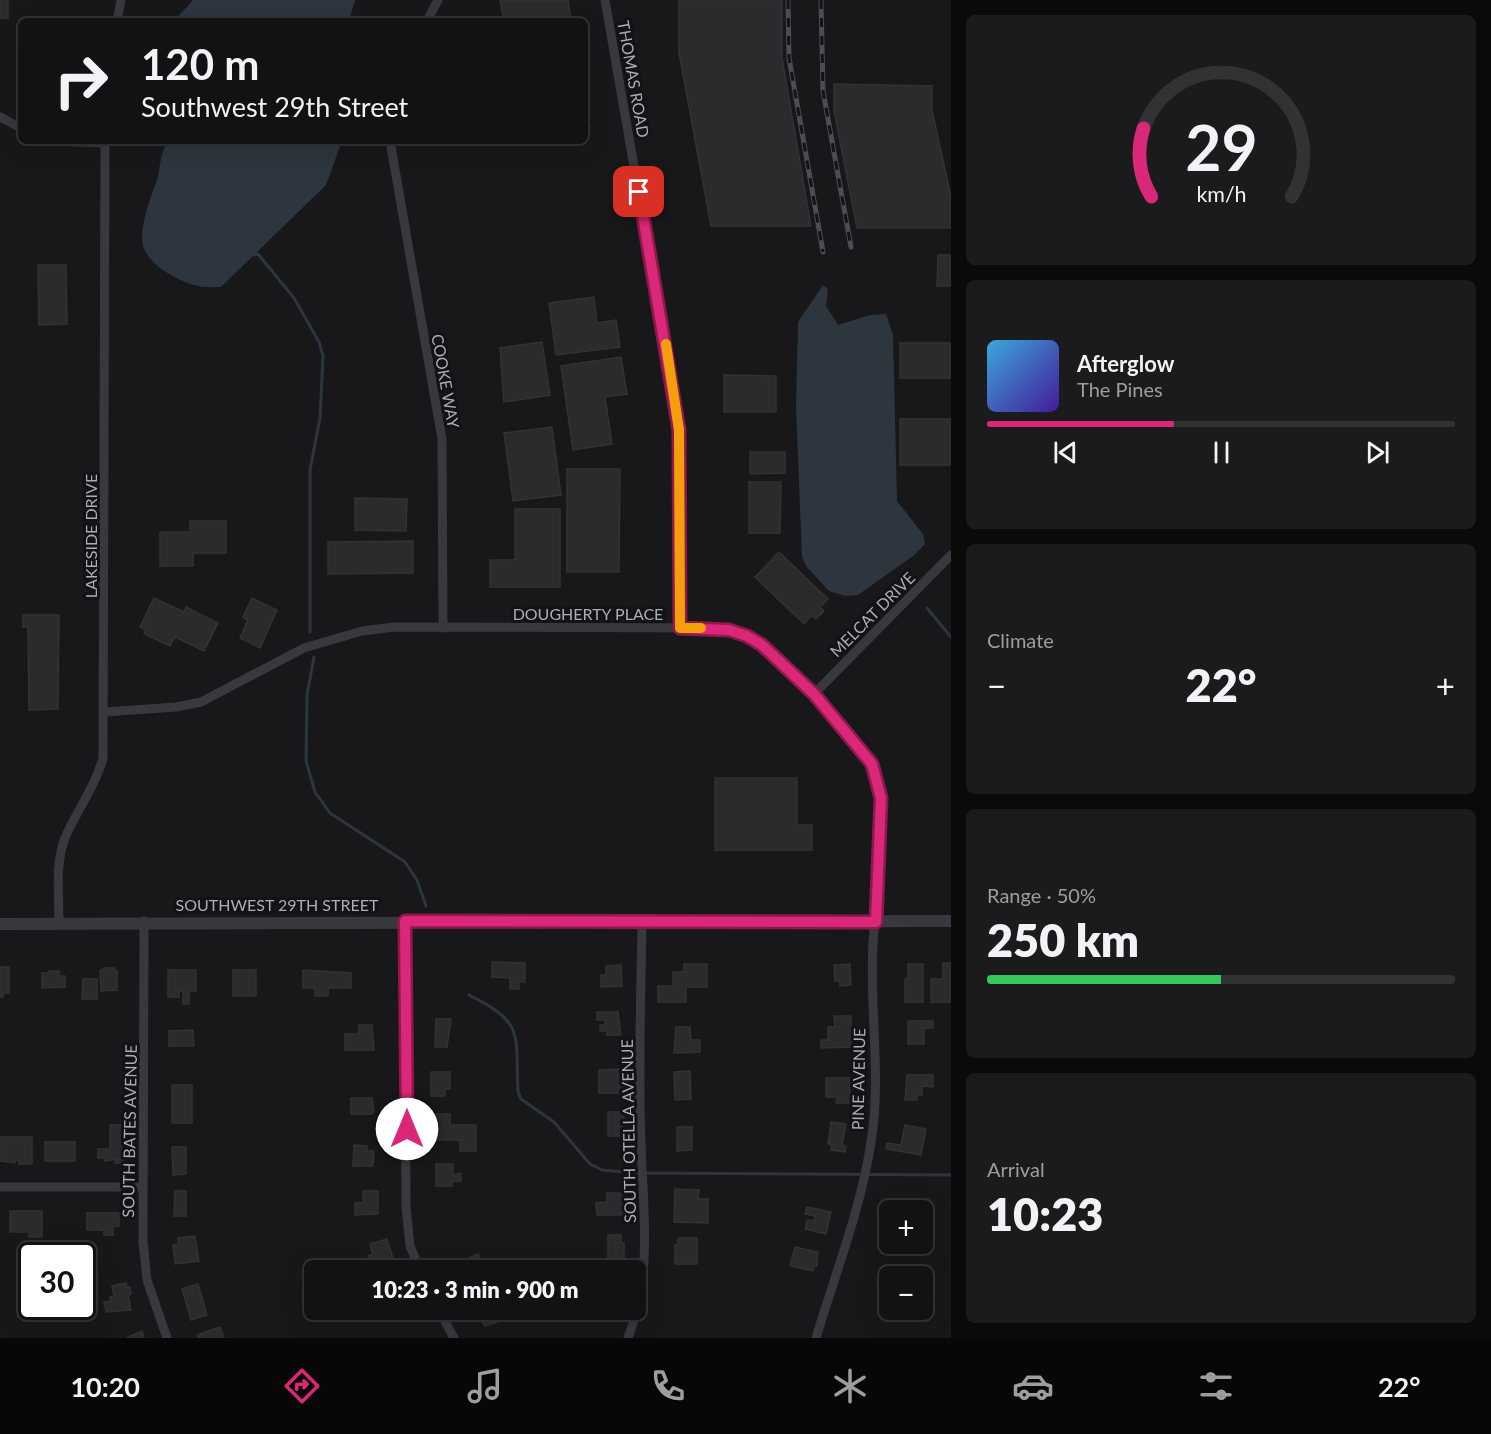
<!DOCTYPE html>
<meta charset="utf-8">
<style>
body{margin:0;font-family:Lato,sans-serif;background:#1b1b1d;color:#f1f3f6;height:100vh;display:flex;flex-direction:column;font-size:22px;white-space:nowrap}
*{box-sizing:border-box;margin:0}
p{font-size:20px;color:#9c9ea0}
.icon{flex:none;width:33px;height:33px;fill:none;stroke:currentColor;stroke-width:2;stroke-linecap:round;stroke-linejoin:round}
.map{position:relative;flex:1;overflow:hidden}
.details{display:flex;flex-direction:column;gap:15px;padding:15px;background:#0a0a0b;width:540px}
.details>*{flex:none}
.guide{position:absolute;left:18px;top:18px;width:570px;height:126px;border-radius:9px;box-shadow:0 6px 24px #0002,0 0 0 2px #313234;background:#121214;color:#f1f3f6;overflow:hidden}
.fabs{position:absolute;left:879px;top:1200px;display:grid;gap:12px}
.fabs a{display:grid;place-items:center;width:54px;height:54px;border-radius:9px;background:#121214;box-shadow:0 6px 24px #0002,0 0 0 2px #313234;font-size:30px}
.speed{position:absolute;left:18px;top:1242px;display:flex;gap:12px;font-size:30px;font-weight:700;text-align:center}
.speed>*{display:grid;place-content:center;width:78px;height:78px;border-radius:50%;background:#121214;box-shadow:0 6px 24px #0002,0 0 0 2px #313234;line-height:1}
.speed .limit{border:3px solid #111;border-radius:9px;background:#fff;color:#111}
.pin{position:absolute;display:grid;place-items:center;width:51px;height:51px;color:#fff;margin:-26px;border-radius:12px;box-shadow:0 3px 9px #0006}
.me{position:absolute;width:66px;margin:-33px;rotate:0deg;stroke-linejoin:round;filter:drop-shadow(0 0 4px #0008)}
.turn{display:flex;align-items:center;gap:21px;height:126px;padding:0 24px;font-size:27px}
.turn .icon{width:78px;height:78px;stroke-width:2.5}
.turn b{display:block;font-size:42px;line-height:51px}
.big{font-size:45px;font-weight:800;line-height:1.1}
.details .card{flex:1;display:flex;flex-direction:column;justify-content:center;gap:9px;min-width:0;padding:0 21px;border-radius:9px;background:#1b1b1d}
.details .dial{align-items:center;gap:0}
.dial svg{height:156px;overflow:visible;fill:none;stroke:#313234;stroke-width:7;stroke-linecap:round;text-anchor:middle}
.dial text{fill:#f1f3f6;stroke:none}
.song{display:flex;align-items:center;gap:18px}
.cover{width:72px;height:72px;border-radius:9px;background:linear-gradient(135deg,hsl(200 70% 55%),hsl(260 70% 35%))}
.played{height:6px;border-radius:3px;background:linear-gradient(90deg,#db2777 40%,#313234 40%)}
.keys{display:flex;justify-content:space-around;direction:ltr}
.heat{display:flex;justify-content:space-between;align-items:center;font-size:33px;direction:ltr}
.charge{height:9px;border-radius:4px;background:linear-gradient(90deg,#34c759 50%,#313234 0)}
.trip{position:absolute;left:304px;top:1260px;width:342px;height:60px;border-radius:9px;background:#121214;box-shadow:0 6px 24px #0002,0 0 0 2px #313234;font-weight:800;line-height:60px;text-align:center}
.tab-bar{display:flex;height:96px;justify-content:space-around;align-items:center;background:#070708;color:#9c9ea0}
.tab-bar .icon{width:42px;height:42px}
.tab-bar .selected{color:#db2777}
.tab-bar b{font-size:27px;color:#f1f3f6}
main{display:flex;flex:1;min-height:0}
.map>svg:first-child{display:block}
.water{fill:#2d353e}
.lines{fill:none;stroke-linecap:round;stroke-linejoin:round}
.stream{stroke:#2d353e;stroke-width:3}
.building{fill:#2b2b2e;stroke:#323136;stroke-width:1.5}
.minor{stroke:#38393f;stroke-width:9}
.tertiary{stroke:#38393f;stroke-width:12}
.rail-casing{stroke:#4b4d54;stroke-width:5}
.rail{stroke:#131215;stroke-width:3;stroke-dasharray:9;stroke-linecap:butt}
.route-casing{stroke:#8e194d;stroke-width:15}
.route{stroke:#db2777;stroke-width:10}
.slow{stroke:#f59e0b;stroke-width:10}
.labels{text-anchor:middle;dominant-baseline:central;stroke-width:6;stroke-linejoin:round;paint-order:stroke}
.street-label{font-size:16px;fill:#aaadba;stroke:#131215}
</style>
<main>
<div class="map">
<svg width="951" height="1338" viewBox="0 0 951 1338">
<rect width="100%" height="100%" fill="#18181a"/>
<!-- water -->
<g class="water">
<polygon points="193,0 355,0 349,21 174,21"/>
<path d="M169 141H342L326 185 221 287C213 287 201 288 194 285 174 279 142 262 142 238 143 216 150 199 157 180 161 166 159 153 169 141Z"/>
<polygon points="823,285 828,289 826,306 838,325 870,315 886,314 893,335 897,501 923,534 925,544 913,556 858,595 845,596 829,591 806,566 802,556 796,408 798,322"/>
</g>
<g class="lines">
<!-- stream -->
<g class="stream">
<polyline points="255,255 258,254 294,298 319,342 323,356 320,418 310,470 310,632"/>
<polyline points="927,608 951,637"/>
<polyline points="314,657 307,695 306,761 315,792 330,813 405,862 417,880 426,906"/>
<path d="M469 995C526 1023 515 1034 518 1092L521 1099 554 1122 590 1164 602 1170 634 1173 951 1175"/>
</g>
</g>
<!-- building -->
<g class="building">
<rect x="0" y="0" width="8" height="18"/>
<polygon points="500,0 568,0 571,21 504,21"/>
<polygon points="679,0 782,0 782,58 811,226 711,226 679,53"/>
<polygon points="834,84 932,86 932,110 951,197 951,228 857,228 834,111"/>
<polygon points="585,99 590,128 585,129"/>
<polygon points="938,255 951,255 951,286 937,286"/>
<polygon points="38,265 66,265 67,324 39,325"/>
<polygon points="594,297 597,323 616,320 620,347 556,355 549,303"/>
<polygon points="542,342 550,395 504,402 500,348"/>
<rect x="900" y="343" width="51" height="35"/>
<polygon points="621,357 627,394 605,397 612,444 573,450 561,366"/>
<polygon points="724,375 776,376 776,412 724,412"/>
<rect x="900" y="419" width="51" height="46"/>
<polygon points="552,427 561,495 513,501 504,433"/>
<polygon points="750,452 785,452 785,473 750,474"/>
<polygon points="567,469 620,469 619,572 567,572"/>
<polygon points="749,482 781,482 780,533 749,533"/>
<polygon points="355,498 407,499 406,531 355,530"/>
<polygon points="515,509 560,509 560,587 490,587 490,560 515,560"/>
<polygon points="190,521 226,521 226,553 193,553 193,566 160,566 160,532 190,532"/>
<polygon points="413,541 413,573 328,574 328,542"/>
<polygon points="779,552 828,599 820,607 824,611 816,619 812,615 804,624 755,577"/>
<polygon points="154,598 184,612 186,607 218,623 204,651 175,637 170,646 144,634 146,630 140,627"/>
<polygon points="252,598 277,610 260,648 240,638 248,620 243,617"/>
<polygon points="23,615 59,615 58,709 29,710 28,627 23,627"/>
<polygon points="715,778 797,778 797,825 812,825 812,850 715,850"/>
<polygon points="492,962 525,963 525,982 519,982 519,989 510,989 510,978 492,977"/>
<polygon points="943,963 951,963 951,1002 931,1002 931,979 943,979"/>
<polygon points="684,964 707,964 707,987 686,987 686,1002 658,1002 658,986 673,986 673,972 684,972"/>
<polygon points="850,964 851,985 840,986 840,981 835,981 834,965"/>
<polygon points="908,964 923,964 923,1002 905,1002 905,979 908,979"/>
<polygon points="621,965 622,986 601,987 601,975 606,975 606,966"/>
<polygon points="0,967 9,967 9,993 3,993 3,997 0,997"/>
<polygon points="104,968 114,968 117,971 117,990 101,991 100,971"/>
<polygon points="168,970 196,970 196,991 189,992 189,1004 183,1004 183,991 179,991 179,997 168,997"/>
<rect x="233" y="970" width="23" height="26"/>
<polygon points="303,970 351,973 351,988 328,988 328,996 315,996 315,988 303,988"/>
<polygon points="49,971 59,971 59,976 65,976 65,987 42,988 42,973 49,973"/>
<polygon points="83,979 97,979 97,999 82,999"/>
<polygon points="597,1012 618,1012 621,1035 607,1035 607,1031 600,1031 600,1025 605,1025 605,1020 597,1020"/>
<polygon points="834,1016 851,1016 851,1047 821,1048 821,1040 828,1040 828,1027 835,1027"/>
<polygon points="436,1019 451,1019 447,1047 435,1047"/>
<polygon points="908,1021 933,1021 933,1028 924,1028 924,1044 908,1044"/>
<polygon points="359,1025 372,1025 374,1050 345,1050 345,1034 359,1034"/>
<polygon points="676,1027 690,1027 691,1040 700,1040 700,1052 674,1053"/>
<polygon points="193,1030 194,1046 169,1046 169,1031"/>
<polygon points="620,1069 620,1076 623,1076 624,1093 599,1093 599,1070"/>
<polygon points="690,1071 691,1099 675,1100 674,1072"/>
<polygon points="431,1072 450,1072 450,1089 445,1089 445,1096 431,1096"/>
<polygon points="907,1075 933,1075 933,1087 922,1086 922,1095 917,1095 917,1100 905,1100"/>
<polygon points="826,1078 850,1078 850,1103 836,1103 837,1097 826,1097"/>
<rect x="172" y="1085" width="20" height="38"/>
<polygon points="351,1098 372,1098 374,1111 372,1114 351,1114"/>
<rect x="608" y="1112" width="16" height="24"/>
<polygon points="435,1114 450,1114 450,1125 476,1125 476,1151 460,1151 460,1140 435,1140"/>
<polygon points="831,1122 846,1124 842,1145 846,1146 845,1152 831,1150 832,1145 828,1144"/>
<polygon points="110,1125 122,1125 122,1136 125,1136 123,1163 115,1163 116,1159 105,1161 105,1158 98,1158 98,1149 110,1149"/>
<polygon points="905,1125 926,1129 921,1155 886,1149 887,1143 901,1145"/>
<polygon points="677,1127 692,1127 692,1150 677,1151"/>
<polygon points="1,1137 32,1137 32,1164 19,1164 19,1160 15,1160 15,1163 1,1161"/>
<rect x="45" y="1142" width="30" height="19"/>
<polygon points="354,1145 367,1146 367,1151 374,1151 373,1166 353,1166"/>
<polygon points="172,1147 186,1147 186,1174 173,1175"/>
<polygon points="436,1164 453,1164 453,1174 461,1174 461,1181 452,1181 452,1186 436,1186"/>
<polygon points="675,1189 699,1190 698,1199 708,1199 708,1223 674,1222"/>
<polygon points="175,1191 186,1191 186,1216 174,1216"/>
<polygon points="363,1191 378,1191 378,1214 355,1215 355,1203 363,1203"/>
<polygon points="607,1193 623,1193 623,1215 597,1215 596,1203 607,1202"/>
<polygon points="807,1207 831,1212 826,1234 805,1229 807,1220 814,1221 815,1216 805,1214"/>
<polygon points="10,1211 42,1211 42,1237 29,1237 29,1232 10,1232"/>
<polygon points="87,1213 119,1213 119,1226 113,1226 113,1235 104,1235 104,1230 87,1230"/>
<polygon points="608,1235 621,1235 621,1243 624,1243 624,1260 608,1260"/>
<polygon points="195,1236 199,1261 175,1264 173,1245 178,1244 178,1238"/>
<polygon points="678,1238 697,1238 697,1264 675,1264 675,1245 678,1245"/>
<polygon points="387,1239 395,1265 382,1269 379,1265 371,1267 368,1256 373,1254 370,1244"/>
<polygon points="795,1247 818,1252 817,1266 814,1266 813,1271 790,1266"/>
<polygon points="478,1254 485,1270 457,1270 455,1264"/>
<polygon points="126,1283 127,1287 130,1287 131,1294 128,1295 131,1310 106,1312 104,1302 111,1301 110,1297 114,1296 112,1286"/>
<polygon points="198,1284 207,1315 191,1320 182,1289"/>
<polygon points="389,1310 403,1310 391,1315"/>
<polygon points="479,1310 501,1310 504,1315 498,1317 500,1321 485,1326 476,1311"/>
<polygon points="220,1327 224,1338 198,1338 197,1335"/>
<polygon points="142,1331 144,1338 128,1338 128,1337"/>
</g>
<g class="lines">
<!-- minor -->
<g class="minor">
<polyline points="605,0 678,419 680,628"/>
<polyline points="117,21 121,0"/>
<polyline points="427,21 438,0"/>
<polyline points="0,117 21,128"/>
<polyline points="53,141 105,143"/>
<polyline points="390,141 442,439 443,628"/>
<polyline points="814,694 951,555"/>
<path d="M105 712 176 707 201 702 304 648 362 631 394 627 710 628C753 632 772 652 801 681 822 702 859 738 872 764 890 800 876 900 873 943 869 1009 882 1077 871 1142 861 1209 835 1274 816 1338"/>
<polyline points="144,921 143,1241 147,1280 167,1338"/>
<polyline points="405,921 406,1207 410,1246 420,1270"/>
<path d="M59 922C59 896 55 863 65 838 77 810 95 787 103 758L105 141"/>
<polyline points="0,1187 143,1187"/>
<polyline points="439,1310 454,1338"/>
<path d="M628 1338C653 1275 643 1208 641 1143 638 1069 641 995 642 922"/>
</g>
<!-- tertiary -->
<polyline class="tertiary" points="0,924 951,921"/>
<!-- rail casing -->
<g class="rail-casing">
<g id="rail">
<polyline points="788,0 789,58 823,252"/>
<polyline points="821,0 823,91 851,247"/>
</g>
</g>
<!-- rail -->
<use href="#rail" class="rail"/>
</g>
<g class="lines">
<!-- route casing -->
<g class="route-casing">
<polyline id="route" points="407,1129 405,921 876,922 881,798 872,764 814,694 762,645 747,636 729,630 680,628 679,430 639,192"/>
</g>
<!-- route -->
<use href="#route" class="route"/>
<!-- slow -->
<polyline class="slow" points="666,344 679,430 680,628 701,628"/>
</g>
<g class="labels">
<!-- street labels -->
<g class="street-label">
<text transform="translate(634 79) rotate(80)">THOMAS ROAD</text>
<text transform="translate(446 381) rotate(80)">COOKE WAY</text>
<text transform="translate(90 536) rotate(-90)">LAKESIDE DRIVE</text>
<text x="588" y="613">DOUGHERTY PLACE</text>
<text transform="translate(872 614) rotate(-45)">MELCAT DRIVE</text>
<text x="277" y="904">SOUTHWEST 29TH STREET</text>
<text transform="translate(858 1079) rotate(-89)">PINE AVENUE</text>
<text transform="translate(129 1131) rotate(-89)">SOUTH BATES AVENUE</text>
<text transform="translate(628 1131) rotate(-91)">SOUTH OTELLA AVENUE</text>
</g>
</g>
</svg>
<div class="fabs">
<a>+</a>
<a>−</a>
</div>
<div class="speed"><div class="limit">30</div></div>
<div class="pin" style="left:639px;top:192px;background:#d93025"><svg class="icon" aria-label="arrive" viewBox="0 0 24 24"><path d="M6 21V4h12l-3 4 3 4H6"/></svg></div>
<svg class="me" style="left:407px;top:1129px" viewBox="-20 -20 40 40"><circle r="19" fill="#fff"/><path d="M0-13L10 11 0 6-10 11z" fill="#db2777"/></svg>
<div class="trip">10:23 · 3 min · 900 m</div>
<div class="guide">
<div class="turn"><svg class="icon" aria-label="right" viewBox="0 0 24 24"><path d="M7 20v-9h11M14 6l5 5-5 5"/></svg><div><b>120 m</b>Southwest 29th Street</div></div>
</div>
</div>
<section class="details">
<div class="card dial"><svg viewBox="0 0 100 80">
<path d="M14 69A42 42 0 1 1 86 69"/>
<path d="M14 69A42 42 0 0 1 10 34" stroke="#db2777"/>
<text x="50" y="56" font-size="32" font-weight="700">29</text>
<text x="50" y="72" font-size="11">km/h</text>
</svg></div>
<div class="card">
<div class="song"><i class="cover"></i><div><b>Afterglow</b><p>The Pines</p></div></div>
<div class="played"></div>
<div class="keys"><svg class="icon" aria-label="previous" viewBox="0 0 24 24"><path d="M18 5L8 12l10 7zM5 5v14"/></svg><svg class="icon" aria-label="pause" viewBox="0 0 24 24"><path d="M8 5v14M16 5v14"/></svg><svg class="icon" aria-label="next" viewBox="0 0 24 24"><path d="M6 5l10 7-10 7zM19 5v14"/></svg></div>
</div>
<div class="card"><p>Climate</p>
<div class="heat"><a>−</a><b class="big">22°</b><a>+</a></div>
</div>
<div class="card"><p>Range · 50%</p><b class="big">250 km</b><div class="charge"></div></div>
<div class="card"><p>Arrival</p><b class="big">10:23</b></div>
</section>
</main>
<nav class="tab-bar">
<b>10:20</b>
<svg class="icon selected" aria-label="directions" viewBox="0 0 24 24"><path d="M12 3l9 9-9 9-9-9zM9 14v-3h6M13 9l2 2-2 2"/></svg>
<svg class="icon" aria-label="music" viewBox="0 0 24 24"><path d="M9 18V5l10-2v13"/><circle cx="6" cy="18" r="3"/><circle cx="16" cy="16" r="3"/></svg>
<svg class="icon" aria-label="phone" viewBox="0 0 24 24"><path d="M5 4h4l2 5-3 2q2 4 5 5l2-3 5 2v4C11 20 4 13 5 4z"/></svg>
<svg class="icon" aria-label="climate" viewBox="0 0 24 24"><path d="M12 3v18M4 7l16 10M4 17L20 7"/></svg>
<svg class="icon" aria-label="car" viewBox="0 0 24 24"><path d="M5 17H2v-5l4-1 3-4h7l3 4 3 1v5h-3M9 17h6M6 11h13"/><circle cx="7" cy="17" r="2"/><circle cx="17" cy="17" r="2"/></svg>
<svg class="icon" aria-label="filters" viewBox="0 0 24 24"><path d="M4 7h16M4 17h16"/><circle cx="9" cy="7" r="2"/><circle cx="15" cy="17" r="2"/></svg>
<b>22°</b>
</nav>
